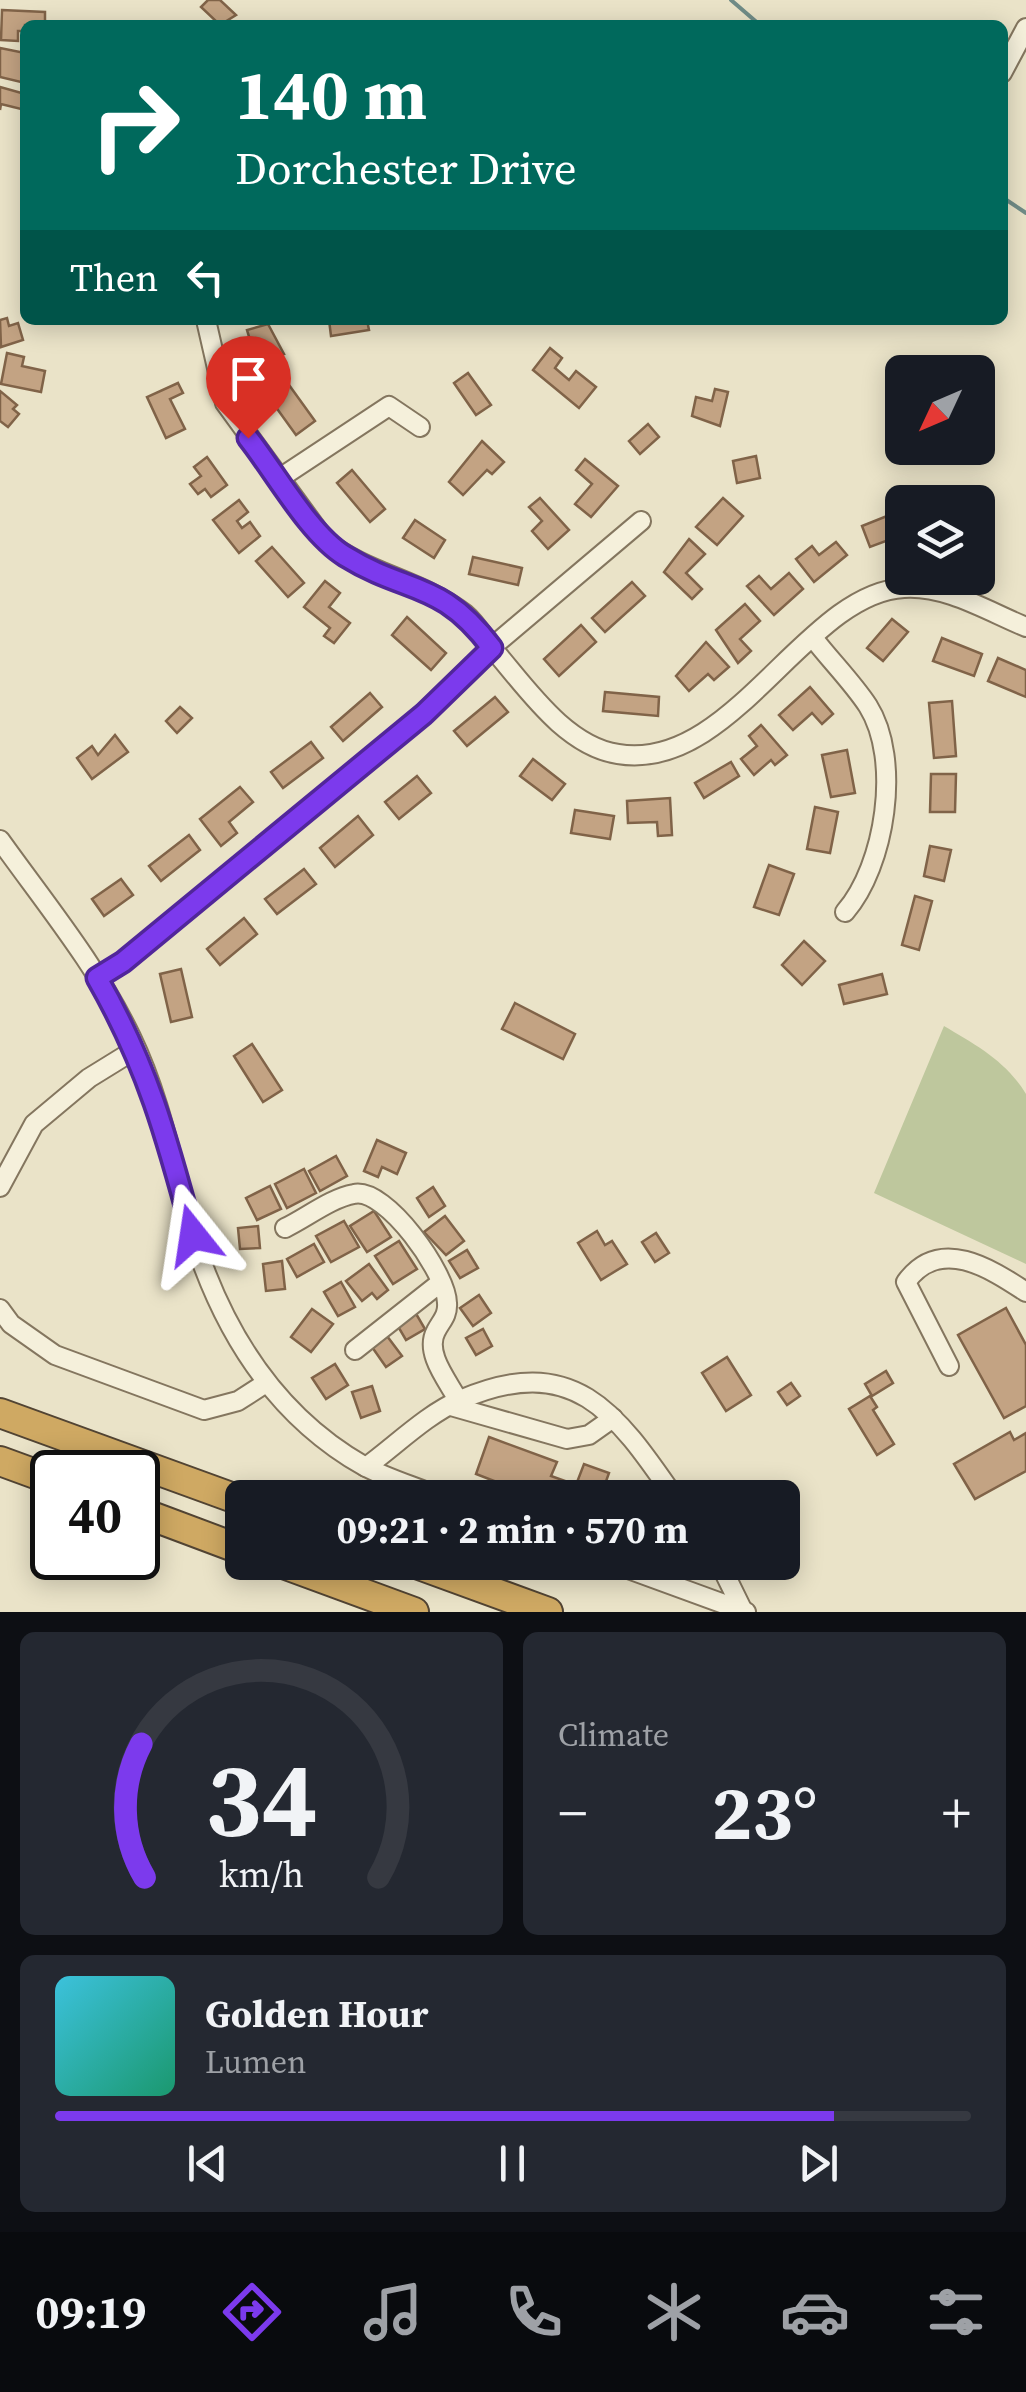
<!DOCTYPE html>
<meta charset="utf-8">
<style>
body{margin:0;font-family:"Source Serif 4",serif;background:#242831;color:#f1f3f6;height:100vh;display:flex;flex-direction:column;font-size:38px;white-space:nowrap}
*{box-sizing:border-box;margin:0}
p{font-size:32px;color:#9ea1a6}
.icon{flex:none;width:55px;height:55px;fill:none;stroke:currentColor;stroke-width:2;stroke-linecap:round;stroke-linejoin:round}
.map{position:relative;height:1612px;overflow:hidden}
.drawer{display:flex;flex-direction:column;gap:20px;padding:20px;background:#0d0f14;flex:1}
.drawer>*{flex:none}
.hud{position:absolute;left:20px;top:20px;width:988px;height:305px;border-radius:15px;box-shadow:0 5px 25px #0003;background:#00695c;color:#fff;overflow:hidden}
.needle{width:65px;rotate:226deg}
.controls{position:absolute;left:885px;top:355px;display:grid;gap:20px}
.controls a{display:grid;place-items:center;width:110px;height:110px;border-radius:15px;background:#171b24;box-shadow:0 5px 25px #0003;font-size:50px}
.speed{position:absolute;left:30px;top:1450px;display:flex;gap:20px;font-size:50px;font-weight:700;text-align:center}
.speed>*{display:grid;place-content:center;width:130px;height:130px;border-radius:50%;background:#171b24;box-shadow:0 5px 25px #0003;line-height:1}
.speed .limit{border:5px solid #111;border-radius:15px;background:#fff;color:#111}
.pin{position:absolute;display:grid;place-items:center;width:85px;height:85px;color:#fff;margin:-102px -42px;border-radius:50% 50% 50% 0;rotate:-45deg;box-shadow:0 0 10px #0007}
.pin .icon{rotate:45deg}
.me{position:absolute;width:110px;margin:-55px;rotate:345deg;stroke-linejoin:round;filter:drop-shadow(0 0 8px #0008)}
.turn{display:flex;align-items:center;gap:35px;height:210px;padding:0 50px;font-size:45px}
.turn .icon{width:130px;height:130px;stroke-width:2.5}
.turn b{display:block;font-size:70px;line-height:85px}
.then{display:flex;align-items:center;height:95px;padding:0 50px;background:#0003;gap:20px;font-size:38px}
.big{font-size:75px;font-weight:700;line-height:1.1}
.drawer .widget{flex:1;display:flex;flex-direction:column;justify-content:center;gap:15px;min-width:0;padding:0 35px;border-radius:15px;background:#242831}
.drawer .dial{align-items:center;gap:0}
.dial svg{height:260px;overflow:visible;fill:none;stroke:#363941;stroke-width:7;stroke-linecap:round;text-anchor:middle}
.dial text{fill:#f1f3f6;stroke:none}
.song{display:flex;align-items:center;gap:30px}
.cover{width:120px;height:120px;border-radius:15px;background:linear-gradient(135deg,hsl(190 70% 55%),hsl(160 70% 35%))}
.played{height:10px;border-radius:5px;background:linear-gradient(90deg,#7c3aed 85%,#363941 85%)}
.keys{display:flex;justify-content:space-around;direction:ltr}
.heat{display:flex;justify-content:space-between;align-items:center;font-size:55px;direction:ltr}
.drawer .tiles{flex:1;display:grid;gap:20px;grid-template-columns:1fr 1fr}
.widget:last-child{grid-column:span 2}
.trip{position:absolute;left:225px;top:1480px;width:575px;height:100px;border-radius:15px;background:#171b24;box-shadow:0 5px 25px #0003;font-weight:700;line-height:100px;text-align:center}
.dock{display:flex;height:160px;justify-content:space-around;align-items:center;background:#090b0e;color:#9ea1a6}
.dock .icon{width:70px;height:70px}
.dock .on{color:#7c3aed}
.dock b{font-size:45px;color:#f1f3f6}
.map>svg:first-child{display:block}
.green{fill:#bec79d}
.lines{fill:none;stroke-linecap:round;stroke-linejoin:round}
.stream{stroke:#708c87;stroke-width:4}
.building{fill:#c3a383;stroke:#806348;stroke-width:2.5}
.minor-casing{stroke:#84765f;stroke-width:22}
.highway-casing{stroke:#524433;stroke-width:32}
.minor{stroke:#f5f0db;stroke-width:18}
.highway{stroke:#cfa963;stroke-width:28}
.route-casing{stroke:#51269a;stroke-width:25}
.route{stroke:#7c3aed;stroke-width:18}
</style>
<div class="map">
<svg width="1026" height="1612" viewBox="0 0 1026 1612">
<rect width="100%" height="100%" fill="#eae3c8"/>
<!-- green -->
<path class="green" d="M944 1026C976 1045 1006 1061 1026 1094V1264L874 1193Z"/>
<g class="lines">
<!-- stream -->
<g class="stream">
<polyline points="731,0 760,25"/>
<polyline points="1002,197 1026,213"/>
</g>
</g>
<!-- building -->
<g class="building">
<polygon points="208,0 220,0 236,15 220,25 201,7"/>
<polygon points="2,10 45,12 45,25 25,25 25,31 18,31 18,41 1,40"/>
<polygon points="0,48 25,53 25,83 0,77"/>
<polygon points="0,87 25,94 25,110 1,104 0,110"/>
<polygon points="7,318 9,326 18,323 23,340 1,347 0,320"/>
<polygon points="329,320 367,320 369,330 331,336"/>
<polygon points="268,324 284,354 271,358 275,371 261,376 247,330"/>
<polygon points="550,348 562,358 555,368 569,380 576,371 596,387 579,408 533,370"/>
<polygon points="7,353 24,357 22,366 45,371 41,392 1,384"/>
<polygon points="468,373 491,405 476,415 454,383"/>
<polygon points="284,378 315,421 296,435 265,392"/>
<polygon points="178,383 183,393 170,399 185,429 166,438 147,397"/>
<polygon points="715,389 728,392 720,426 692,416 696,397 712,401"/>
<polygon points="0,391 17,405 13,409 19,414 8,427 0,421"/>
<polygon points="648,424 659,437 640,454 629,441"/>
<polygon points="482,441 504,462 492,474 487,470 463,495 449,482"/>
<polygon points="756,456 760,478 737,483 733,461"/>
<polygon points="207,457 227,485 211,497 205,489 198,494 190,484 201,476 194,467"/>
<polygon points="585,459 618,486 591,517 575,504 592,484 576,470"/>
<polygon points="352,470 385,509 370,522 337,483"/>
<polygon points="540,498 569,530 548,549 532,531 542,521 529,507"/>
<polygon points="723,498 743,516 717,545 696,527"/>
<polygon points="239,500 248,512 237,521 242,528 250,522 260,536 239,553 213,520"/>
<polygon points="897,512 902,535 870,547 862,526"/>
<polygon points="415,520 445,540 434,558 403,538"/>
<polygon points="689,539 705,554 686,573 702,589 692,599 664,572"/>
<polygon points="836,542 847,555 814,582 796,559 812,546 819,555"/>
<polygon points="272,547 304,583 288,597 256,561"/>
<polygon points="473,557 522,568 518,585 469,574"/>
<polygon points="789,573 803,589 774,615 747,586 759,576 771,589"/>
<polygon points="325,581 340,593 329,607 350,623 334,643 324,636 330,628 304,607"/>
<polygon points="632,582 645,596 605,632 592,618"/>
<polygon points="745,604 760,621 740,639 751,651 738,663 716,630"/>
<polygon points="407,617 446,653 431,670 392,635"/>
<polygon points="892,619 908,632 883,661 867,648"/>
<polygon points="581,625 596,642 559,676 544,659"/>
<polygon points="942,638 982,654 974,676 933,661"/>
<polygon points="706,642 729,667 714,680 708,674 689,691 676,676"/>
<polygon points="998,658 1026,670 1026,697 988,681"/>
<polygon points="810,687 833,714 822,724 812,713 793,730 779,715"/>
<polygon points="605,692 659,697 658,716 603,711"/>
<polygon points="370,693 382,707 343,741 331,727"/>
<polygon points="495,697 508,712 467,746 454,731"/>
<polygon points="952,701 956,756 934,758 929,703"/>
<polygon points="180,707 192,718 177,733 166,721"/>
<polygon points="761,725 787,755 775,765 771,760 754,775 741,759 757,746 749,736"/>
<polygon points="115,735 128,752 92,779 77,758 92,746 98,755"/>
<polygon points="311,742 323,758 283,788 271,772"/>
<polygon points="847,750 855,793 831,797 822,755"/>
<polygon points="533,759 565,784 552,800 520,776"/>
<polygon points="731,762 739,776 704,798 695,783"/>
<polygon points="931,774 956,774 955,812 930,812"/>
<polygon points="417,776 431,793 399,819 385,802"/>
<polygon points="240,787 253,802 229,822 237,833 221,846 200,819"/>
<polygon points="670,798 672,835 658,836 657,822 628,823 627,801"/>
<polygon points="815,807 838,812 830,853 807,849"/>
<polygon points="575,810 614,816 610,839 571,833"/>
<polygon points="358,816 373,835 335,867 320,848"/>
<polygon points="189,835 200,850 161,881 149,866"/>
<polygon points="930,846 951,850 944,881 924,876"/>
<polygon points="769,865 794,874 779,915 754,907"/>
<polygon points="304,869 316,884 277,914 265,899"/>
<polygon points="121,879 133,895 104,916 92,899"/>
<polygon points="915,896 932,901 919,950 902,945"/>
<polygon points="244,918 257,934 220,965 207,949"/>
<polygon points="804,941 825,961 802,985 782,965"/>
<polygon points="181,969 192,1017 171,1022 160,974"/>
<polygon points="882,974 887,994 844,1004 839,985"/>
<polygon points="515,1003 575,1034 563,1059 502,1029"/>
<polygon points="252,1044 282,1090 263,1102 234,1056"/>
<polygon points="377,1140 406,1153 397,1174 382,1167 378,1177 364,1171"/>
<polygon points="336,1156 347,1176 320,1191 309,1171"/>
<polygon points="304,1169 316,1193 287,1208 275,1184"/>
<polygon points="270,1186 281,1209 257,1220 246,1198"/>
<polygon points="433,1187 445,1206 429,1217 417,1198"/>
<polygon points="374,1211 391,1237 367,1252 350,1226"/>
<polygon points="445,1216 464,1241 446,1255 424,1232"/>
<polygon points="344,1221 359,1247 331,1262 316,1236"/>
<polygon points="258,1226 260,1248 240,1249 238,1228"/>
<polygon points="597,1231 605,1245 612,1241 627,1264 601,1280 578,1243"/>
<polygon points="656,1233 669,1253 655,1262 642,1242"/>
<polygon points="399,1241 417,1269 393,1284 375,1256"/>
<polygon points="314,1244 324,1262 297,1277 287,1259"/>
<polygon points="467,1250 478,1268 460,1278 449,1261"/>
<polygon points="282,1261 285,1289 266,1291 263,1264"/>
<polygon points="369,1264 388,1290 377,1299 372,1293 362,1301 346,1281"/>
<polygon points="341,1282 355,1307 338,1316 324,1292"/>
<polygon points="479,1295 491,1313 473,1326 460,1308"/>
<polygon points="1006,1308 1026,1345 1026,1406 1004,1418 958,1335"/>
<polygon points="312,1309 333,1324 311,1352 291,1337"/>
<polygon points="415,1312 425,1329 406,1340 396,1323"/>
<polygon points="483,1329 492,1346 476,1355 466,1338"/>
<polygon points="387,1336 402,1356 386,1367 372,1347"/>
<polygon points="727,1357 751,1395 726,1411 702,1373"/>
<polygon points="335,1364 348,1385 326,1399 312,1378"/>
<polygon points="886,1371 893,1383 872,1396 865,1384"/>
<polygon points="791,1383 800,1396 787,1405 778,1392"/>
<polygon points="372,1386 380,1411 361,1418 352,1392"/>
<polygon points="870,1396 877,1407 873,1410 894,1444 877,1455 849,1409"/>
<polygon points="1010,1432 1014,1440 1026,1433 1026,1471 975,1499 954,1464"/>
<polygon points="489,1437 557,1462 551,1476 576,1485 584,1464 609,1473 600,1498 538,1498 476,1474"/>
</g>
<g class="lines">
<!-- minor casing -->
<g class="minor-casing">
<g id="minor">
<polyline points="1002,73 1026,28"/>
<path d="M206 320 225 403 325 540C367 574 422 580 465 614 476 623 484 637 493 649 526 687 565 746 618 754 732 773 805 593 904 588 946 585 989 612 1026 627"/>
<polyline points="280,478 389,406 420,427"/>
<path d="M814 639C831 661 853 683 868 706 902 760 885 866 845 912"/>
<path d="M0 840C45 903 97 966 131 1037 161 1099 173 1167 192 1233 222 1330 274 1415 364 1466 388 1479 417 1487 442 1498"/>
<polyline points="97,977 123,962 424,713 492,647 641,521"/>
<polyline points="0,1187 34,1124 89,1078 136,1049"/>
<path d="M285 1228C306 1218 331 1198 354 1194 386 1187 447 1274 447 1303 448 1316 441 1321 436 1331 424 1353 448 1381 458 1400"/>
<polyline points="0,1309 11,1324 55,1355 204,1410 238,1401 266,1383"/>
<polyline points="355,1350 440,1283"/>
<path d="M949 1366 906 1282C940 1235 991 1269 1026 1292"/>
<polyline points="451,1406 567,1439 589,1435 613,1418"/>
<path d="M366 1467C395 1446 427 1414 460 1400 573 1351 615 1411 675 1498"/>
<polyline points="609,1562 746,1612"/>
<polyline points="719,1562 743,1611"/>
</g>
</g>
<!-- highway casing -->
<g class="highway-casing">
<g id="highway">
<polyline points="0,1413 242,1501"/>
<polyline points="0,1461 52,1480"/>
<polyline points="138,1511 242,1550"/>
<polyline points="278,1562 414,1612"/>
<polyline points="411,1562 548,1612"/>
</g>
</g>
<!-- minor -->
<use href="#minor" class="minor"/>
<!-- highway -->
<use href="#highway" class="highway"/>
</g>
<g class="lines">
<!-- route casing -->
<g class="route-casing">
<path id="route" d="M193 1235C167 1138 147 1065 97 978L123 962 424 714 492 648C440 579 408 595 345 556 309 534 275 472 248 438"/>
</g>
<!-- route -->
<use href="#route" class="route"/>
</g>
</svg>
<div class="controls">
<a><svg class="needle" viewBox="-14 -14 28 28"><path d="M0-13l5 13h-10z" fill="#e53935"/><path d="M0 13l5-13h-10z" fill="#9ea1a6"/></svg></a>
<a><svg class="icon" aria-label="layers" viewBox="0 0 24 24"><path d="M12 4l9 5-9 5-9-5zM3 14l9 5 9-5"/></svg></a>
</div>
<div class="speed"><div class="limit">40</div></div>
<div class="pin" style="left:248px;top:438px;background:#d93025"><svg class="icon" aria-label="arrive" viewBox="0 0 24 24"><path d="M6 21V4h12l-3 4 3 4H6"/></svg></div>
<svg class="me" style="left:193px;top:1235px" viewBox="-20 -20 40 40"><path d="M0-17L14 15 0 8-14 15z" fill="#7c3aed" stroke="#fff" stroke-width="4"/></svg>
<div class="trip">09:21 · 2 min · 570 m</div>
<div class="hud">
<div class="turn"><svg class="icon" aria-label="right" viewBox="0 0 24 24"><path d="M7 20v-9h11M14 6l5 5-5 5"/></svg><div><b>140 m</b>Dorchester Drive</div></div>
<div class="then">Then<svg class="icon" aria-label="left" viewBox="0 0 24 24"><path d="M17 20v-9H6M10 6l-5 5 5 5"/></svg></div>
</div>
</div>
<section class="drawer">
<div class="tiles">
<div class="widget dial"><svg viewBox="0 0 100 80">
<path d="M14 69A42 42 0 1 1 86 69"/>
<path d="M14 69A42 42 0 0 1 13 28" stroke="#7c3aed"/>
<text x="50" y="56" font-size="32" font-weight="700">34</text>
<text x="50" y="72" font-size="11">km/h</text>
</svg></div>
<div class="widget"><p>Climate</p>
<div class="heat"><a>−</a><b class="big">23°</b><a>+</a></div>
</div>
<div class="widget">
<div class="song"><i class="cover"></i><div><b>Golden Hour</b><p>Lumen</p></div></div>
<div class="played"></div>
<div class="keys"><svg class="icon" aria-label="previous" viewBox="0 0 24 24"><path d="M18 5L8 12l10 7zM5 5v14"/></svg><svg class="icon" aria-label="pause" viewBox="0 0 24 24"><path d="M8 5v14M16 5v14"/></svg><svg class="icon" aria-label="next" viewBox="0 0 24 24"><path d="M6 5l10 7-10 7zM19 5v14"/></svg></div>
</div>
</div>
</section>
<nav class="dock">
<b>09:19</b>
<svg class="icon on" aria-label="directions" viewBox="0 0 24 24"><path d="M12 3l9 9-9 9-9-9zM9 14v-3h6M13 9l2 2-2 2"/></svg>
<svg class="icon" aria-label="music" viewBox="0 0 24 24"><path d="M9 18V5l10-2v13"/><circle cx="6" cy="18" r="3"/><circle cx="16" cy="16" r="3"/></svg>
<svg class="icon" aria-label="phone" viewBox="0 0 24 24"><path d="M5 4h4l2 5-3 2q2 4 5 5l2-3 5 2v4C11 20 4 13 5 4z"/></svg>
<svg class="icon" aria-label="climate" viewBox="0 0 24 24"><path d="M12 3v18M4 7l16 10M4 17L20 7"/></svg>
<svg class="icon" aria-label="car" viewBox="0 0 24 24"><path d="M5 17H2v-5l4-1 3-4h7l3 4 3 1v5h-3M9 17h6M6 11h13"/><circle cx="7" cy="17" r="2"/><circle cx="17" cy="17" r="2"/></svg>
<svg class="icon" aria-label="filters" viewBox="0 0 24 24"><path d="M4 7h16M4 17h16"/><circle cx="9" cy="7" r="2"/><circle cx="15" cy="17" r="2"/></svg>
</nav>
